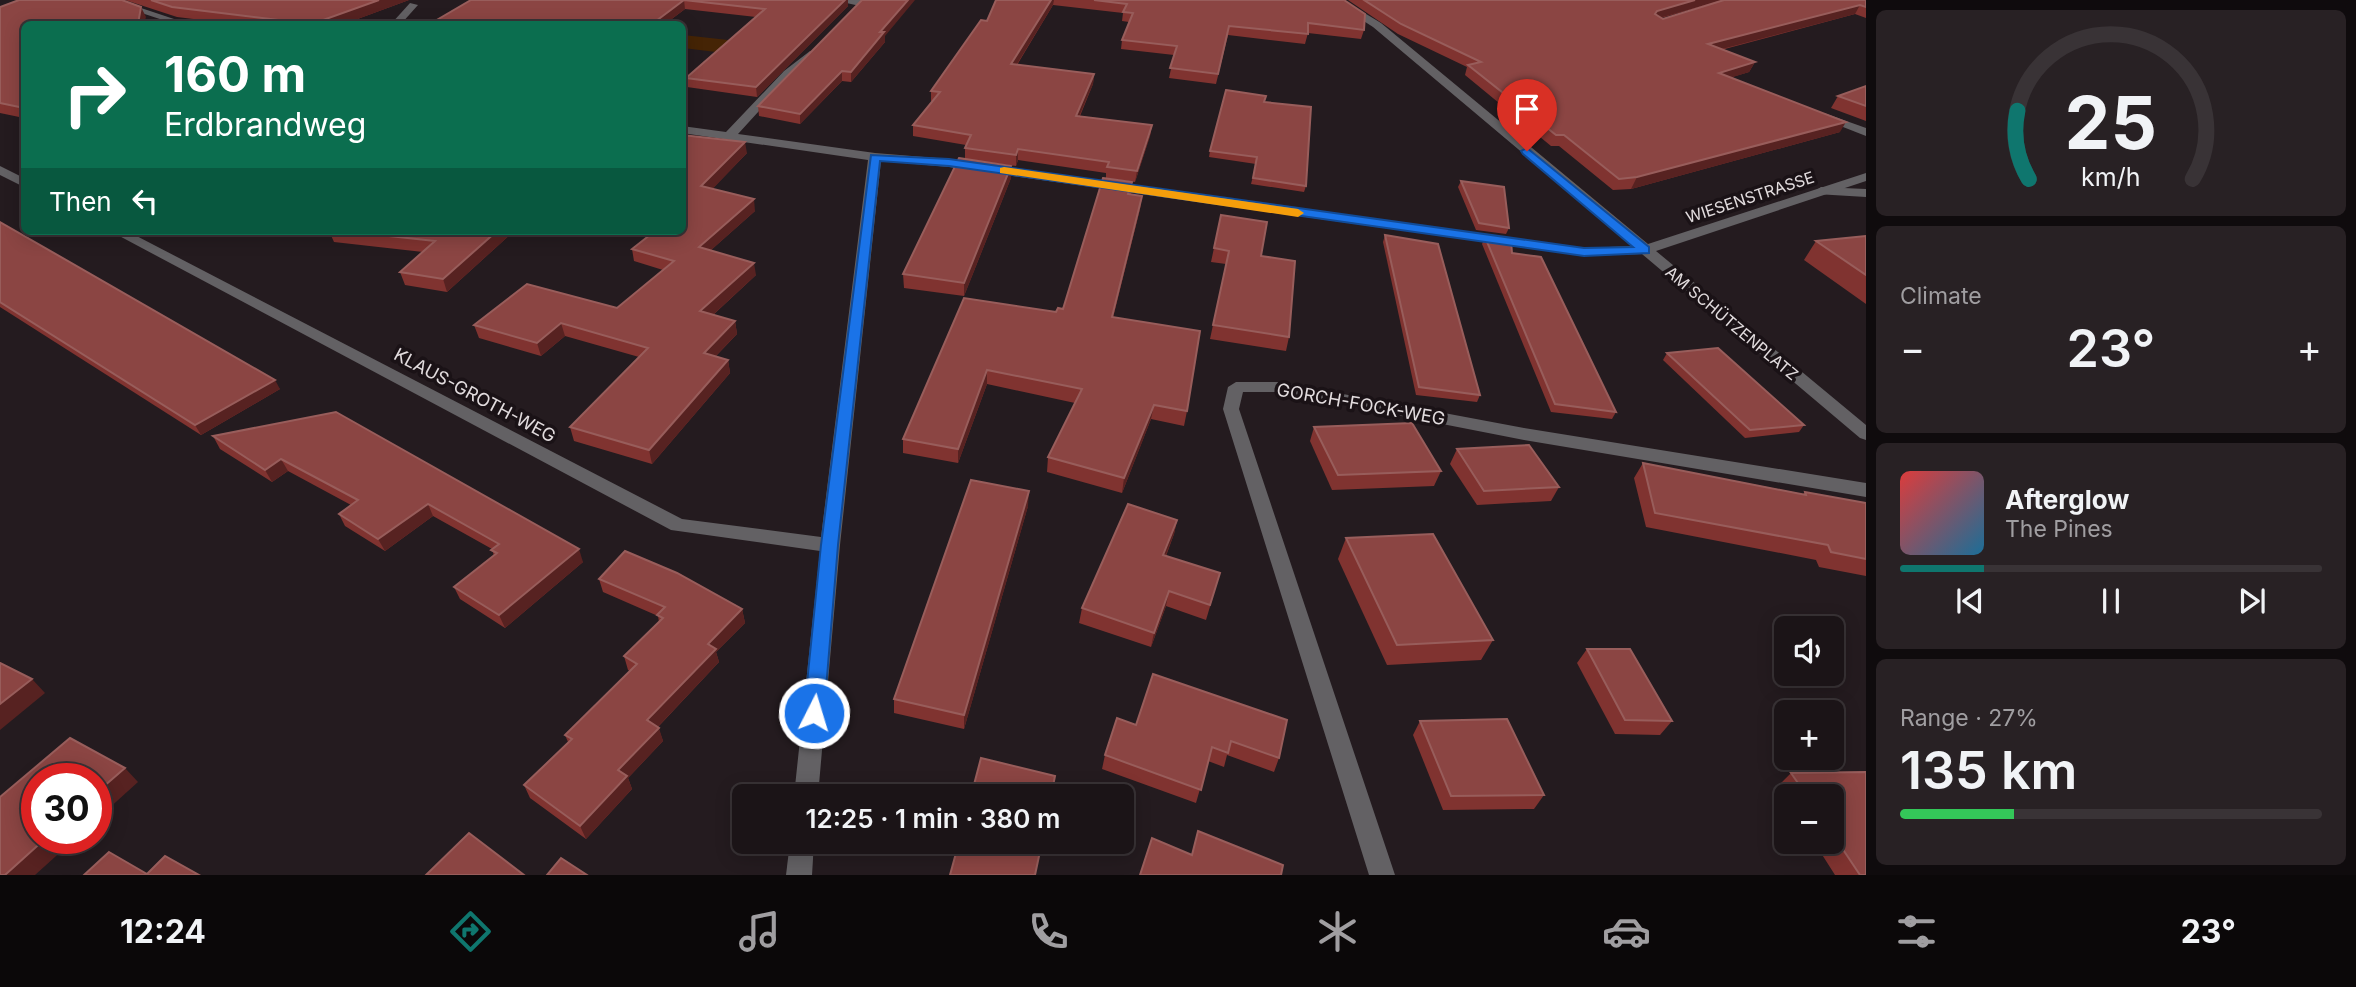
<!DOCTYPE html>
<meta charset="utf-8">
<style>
body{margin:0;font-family:Inter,sans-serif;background:#282124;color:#f1f3f6;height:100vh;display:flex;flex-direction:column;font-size:26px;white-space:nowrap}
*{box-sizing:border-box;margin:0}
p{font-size:23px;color:#a09ea1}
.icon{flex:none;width:38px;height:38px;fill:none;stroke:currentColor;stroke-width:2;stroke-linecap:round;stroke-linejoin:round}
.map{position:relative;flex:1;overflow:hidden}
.panel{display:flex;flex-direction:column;gap:10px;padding:10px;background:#0f0b0d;width:490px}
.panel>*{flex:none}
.guide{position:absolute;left:21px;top:21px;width:665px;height:214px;border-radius:10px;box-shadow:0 4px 18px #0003,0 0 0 2px #393336;background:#0b6e4f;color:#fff;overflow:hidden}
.fabs{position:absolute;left:1774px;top:616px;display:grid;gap:14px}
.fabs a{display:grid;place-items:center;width:70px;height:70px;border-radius:10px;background:#1b1417;box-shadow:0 4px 18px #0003,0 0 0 2px #393336;font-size:35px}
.speed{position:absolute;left:21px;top:763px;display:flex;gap:14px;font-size:35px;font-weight:700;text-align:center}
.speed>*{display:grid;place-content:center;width:91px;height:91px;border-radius:50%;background:#1b1417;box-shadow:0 4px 18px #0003,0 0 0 2px #393336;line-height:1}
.speed .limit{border:10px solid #d22;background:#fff;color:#111}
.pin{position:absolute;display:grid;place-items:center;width:60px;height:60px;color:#fff;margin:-72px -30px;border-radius:50% 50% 50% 0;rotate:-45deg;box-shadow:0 0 7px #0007}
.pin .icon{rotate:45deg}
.me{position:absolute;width:77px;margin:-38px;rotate:5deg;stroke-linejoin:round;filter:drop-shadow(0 0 5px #0008)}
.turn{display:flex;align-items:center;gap:24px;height:147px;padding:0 28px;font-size:32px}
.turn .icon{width:91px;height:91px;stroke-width:2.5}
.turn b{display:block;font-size:49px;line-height:60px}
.then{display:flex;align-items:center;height:66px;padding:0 28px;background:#0003;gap:14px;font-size:26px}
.big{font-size:52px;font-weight:600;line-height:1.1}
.panel .card{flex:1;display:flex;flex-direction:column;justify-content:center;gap:10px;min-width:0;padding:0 24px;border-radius:10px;background:#282124}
.panel .dial{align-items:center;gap:0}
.dial svg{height:182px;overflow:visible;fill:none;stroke:#393336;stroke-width:7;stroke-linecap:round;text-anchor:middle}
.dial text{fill:#f1f3f6;stroke:none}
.song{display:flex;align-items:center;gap:21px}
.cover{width:84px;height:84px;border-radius:10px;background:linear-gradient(135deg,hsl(0 70% 55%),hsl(200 70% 35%))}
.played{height:7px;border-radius:4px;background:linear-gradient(90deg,#0f766e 20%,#393336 20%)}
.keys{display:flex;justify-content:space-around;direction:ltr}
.heat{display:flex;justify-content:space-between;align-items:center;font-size:38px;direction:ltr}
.charge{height:10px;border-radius:5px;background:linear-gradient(90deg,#34c759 27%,#393336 0)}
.trip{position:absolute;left:732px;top:784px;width:402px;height:70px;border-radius:10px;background:#1b1417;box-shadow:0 4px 18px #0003,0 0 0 2px #393336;font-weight:600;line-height:70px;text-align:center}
.tab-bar{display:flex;height:112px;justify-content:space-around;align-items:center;background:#0b0809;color:#a09ea1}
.tab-bar .icon{width:49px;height:49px}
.tab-bar .selected{color:#0f766e}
.tab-bar b{font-size:32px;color:#f1f3f6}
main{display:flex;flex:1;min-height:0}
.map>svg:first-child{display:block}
.green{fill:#452405}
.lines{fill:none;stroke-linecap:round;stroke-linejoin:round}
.service{fill:#636164;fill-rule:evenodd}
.minor{fill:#636164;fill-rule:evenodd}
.wall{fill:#803330}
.shaded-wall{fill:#572221}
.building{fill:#8b4543;stroke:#985d5b;stroke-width:2}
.route{fill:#1a73e8;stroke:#114b97;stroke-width:2}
.slow{fill:#f59e0b}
.labels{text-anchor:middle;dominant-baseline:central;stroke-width:7;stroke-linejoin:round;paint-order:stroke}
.far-street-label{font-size:16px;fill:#e2dcde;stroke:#1a1216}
.street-label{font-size:18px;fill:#e2dcde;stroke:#1a1216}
</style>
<main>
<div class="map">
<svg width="1866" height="875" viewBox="0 0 1866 875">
<rect width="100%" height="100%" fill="#241b1f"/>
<!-- green -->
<polygon class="green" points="683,35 728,40 716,52 683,48"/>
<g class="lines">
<!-- service -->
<g class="service">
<polygon points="1824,113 1866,128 1866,136 1820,118 1820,114"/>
<polygon points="1821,187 1866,189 1866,197 1816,194 1815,191"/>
</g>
<!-- minor -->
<g class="minor">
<polygon points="102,0 117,0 189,24 175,24"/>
<polygon points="833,0 867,0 860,6"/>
<polygon points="1331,0 1343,0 1381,23 1648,244 1866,173 1866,181 1656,251 1866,425 1866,440 1860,438 1642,254 1584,256 949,167 881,161 840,545 818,796 794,796 820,551 671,530 110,231 127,231 682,519 821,537 868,160 682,133 682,126 726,132 784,71 810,51 819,53 792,75 738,134 875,153 949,159 1584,248 1633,246 1373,27"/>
<polygon points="410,3 418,5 401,24 391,24"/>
<polygon points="0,166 24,178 24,187 0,175"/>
<polygon points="1236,382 1279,382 1524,428 1866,483 1866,497 1524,440 1279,392 1243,392 1239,409 1395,875 1369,875 1223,409 1228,387"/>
<polygon points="790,842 814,842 812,875 786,875"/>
</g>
</g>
<!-- wall -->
<g class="wall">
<polygon points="125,0 409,0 344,24 234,24 177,17"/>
<polygon points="471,0 848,0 848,6 757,97 687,87 686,78 756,17 685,9 665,24 430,24"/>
<polygon points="996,0 1344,0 1364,30 1361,39 1308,33 1305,44 1228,35 1216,84 1169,78 1174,55 1121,49 1122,40 1129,22 1122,21 1123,13 1053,5 1017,65 1094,74 1093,84 1080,116 1152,125 1150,136 1135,182 1106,178 1106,173 1018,160 1016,166 965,159 965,148 966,145 913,136 913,125 933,101 931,101 931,91 987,21"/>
<polygon points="1348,0 1723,0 1661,18 1663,19 1866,0 1866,18 1855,14 1721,50 1755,62 1749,72 1732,77 1840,132 1631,189 1613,190 1559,146 1551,146 1465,75 1467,67 1398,34"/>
<polygon points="0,7 146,17 24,24 24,118 0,113"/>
<polygon points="885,36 885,42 851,82 842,81 800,124 759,116 758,106"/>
<polygon points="1866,86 1866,121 1831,108 1838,96"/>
<polygon points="1264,102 1306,186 1304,192 1251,184 1256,164 1209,157 1210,151"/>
<polygon points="682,135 747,153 712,189 755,211 711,250 756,275 713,315 735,321 737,334 716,356 728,360 730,373 652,464 574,441 570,427 639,357 565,336 541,356 479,338 474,325 617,308 663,270 634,261 632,249 648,236 600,231 682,231"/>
<polygon points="1011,166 1011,178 964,296 904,288 903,274"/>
<polygon points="1461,181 1509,228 1506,234 1476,230 1458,187"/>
<polygon points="1132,182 1131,195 1142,196 1140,209 1113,317 1187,411 1184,426 1151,419 1122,493 1047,472 1048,457 1075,403 987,384 958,463 903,453 903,439 1063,309"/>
<polygon points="1221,215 1261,256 1289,337 1286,351 1210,339 1226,264 1211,262"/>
<polygon points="0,222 280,389 201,435 0,307"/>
<polygon points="329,231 514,231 447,292 405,285 400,272 423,252 334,242"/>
<polygon points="1385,235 1480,395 1477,402 1416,395 1383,242"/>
<polygon points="1866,236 1866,304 1804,260 1816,241"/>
<polygon points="1485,237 1616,412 1612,419 1551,412 1482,244"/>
<polygon points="1667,353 1804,425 1799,432 1745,438 1663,360"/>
<polygon points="336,412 583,562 505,628 460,599 454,587 494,556 492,549 433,516 385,551 345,526 339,514 351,505 288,471 272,482 220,449 213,436"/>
<polygon points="1314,427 1441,471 1434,486 1332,490 1310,441"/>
<polygon points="1457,449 1559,487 1551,501 1477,505 1450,464"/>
<polygon points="1643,463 1803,494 1805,492 1866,503 1866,576 1819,567 1816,560 1646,527 1634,478"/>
<polygon points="1028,506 964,729 894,713 894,699"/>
<polygon points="1177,520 1174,534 1166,556 1220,573 1206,620 1166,606 1151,647 1079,623 1082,608"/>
<polygon points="1346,538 1493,640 1481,660 1387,665 1338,559"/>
<polygon points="599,579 742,609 745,623 716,652 719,662 658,727 663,741 628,778 632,789 586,839 530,798 524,785 568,742 565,735 630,671 628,670 624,656 659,622 658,616 603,592"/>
<polygon points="1587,649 1672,721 1660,735 1615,734 1577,663"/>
<polygon points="1153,674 1279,758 1274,772 1227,755 1224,767 1208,761 1196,803 1102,769 1105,755 1136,725"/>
<polygon points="1420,721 1544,795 1534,809 1443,810 1413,735"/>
<polygon points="1866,772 1866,875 1835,875 1814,842 1832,842 1832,796 1787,796 1787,801 1777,787 1791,773"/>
</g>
<!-- shaded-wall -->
<g class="shaded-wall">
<polygon points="379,0 409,0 344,24 312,24"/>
<polygon points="684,0 685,9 665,24 652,24"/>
<polygon points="845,0 848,0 848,6 757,97 756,87"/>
<polygon points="908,0 915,0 885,36 885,42 851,82 851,72 880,32"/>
<polygon points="1051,0 1054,0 1053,5 1011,74 1011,64"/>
<polygon points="1695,0 1723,0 1652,20 1657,11"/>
<polygon points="1860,5 1855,14 1703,54 1708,44"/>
<polygon points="141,7 146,17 144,24 138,24"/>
<polygon points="1755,62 1749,72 1714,83 1719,73"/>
<polygon points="842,71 842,81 800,124 800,114"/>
<polygon points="1094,74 1093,84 1075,126 1076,116"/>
<polygon points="1846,122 1840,132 1631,189 1637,177"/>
<polygon points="1152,125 1150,136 1135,182 1137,171"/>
<polygon points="745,142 747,153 703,199 701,186"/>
<polygon points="1018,149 1018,160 1016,166 1016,155"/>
<polygon points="1011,166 1011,178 964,296 964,283"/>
<polygon points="1142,196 1140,209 1110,330 1112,317"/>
<polygon points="754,199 755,211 701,259 699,247"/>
<polygon points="497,231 514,231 447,292 443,279"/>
<polygon points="754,263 756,275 703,324 700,311"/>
<polygon points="735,321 737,334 706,366 704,353"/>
<polygon points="561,323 565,336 541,356 537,343"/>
<polygon points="728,360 730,373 652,464 649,450"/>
<polygon points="987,370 987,384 958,463 958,449"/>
<polygon points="275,380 280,389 201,435 195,425"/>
<polygon points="1154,405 1151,419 1122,493 1124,478"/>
<polygon points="281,459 288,471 272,482 265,470"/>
<polygon points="1029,491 1028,506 964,729 964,715"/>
<polygon points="428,504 433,516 385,551 378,539"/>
<polygon points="1177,520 1174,534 1160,570 1163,555"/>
<polygon points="579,549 583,562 505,628 499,615"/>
<polygon points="1169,591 1166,606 1151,647 1154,633"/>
<polygon points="742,609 745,623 716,652 719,662 652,733 647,720 708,644"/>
<polygon points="32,679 45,693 0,730 0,704"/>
<polygon points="659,728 663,741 628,778 632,789 586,839 580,826 618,770"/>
<polygon points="125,768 138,782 96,820 96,793"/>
<polygon points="46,838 76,838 35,875 5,875"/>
</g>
<!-- building -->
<g class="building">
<polygon points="19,0 122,0 141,7 138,24 24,24 24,108 0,103 0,7"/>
<polygon points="151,0 379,0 312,24 172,7"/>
<polygon points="471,0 845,0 756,87 686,78 765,9 684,0 652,24 430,24"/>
<polygon points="862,0 908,0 880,32 884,32 851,72 842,71 800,114 758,106"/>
<polygon points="996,0 1051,0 1011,64 1094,74 1076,116 1152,125 1137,171 1107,167 1109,162 1018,149 1016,155 965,148 971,135 913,125 940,92 931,91 981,20 987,21"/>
<polygon points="1094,0 1344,0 1365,14 1364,30 1308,23 1308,34 1229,26 1218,74 1170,68 1177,46 1122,40 1133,13 1123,12 1127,4"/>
<polygon points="1364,0 1695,0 1657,11 1655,14 1663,19 1724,0 1866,0 1866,7 1860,5 1708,44 1755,62 1719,73 1846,122 1637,177 1619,179 1564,135 1556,135 1468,65 1481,62 1401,24"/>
<polygon points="1866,86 1866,106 1838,96"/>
<polygon points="1226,90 1266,96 1264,102 1311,107 1306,186 1253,178 1257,157 1210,151"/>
<polygon points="682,135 745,142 701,186 754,199 699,247 754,263 700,311 735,321 704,353 728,360 649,450 570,427 648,348 561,323 537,343 474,325 527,284 617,308 674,261 632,249 655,231 682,231"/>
<polygon points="959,158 1011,166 964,283 903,274"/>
<polygon points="1103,178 1132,182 1128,194 1142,196 1112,317 1200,331 1187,411 1154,405 1124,478 1048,457 1082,389 987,370 958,449 903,439 964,298 1056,312 1058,308 1063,309"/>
<polygon points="1461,181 1504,187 1509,228 1479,223"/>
<polygon points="1221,215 1267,222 1261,256 1295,261 1289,337 1213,325 1229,251 1214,248"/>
<polygon points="0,222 275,380 195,425 0,302"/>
<polygon points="343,231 497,231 443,279 400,272 435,241"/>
<polygon points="1385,235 1438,244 1480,395 1419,387"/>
<polygon points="1866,236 1866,275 1816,241"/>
<polygon points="1485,237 1511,241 1512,253 1541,257 1616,412 1555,404"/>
<polygon points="1718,348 1804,425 1750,430 1667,353"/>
<polygon points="336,412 579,549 499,615 454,587 497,553 491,550 499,544 428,504 378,539 339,514 358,500 281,459 265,470 213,436"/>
<polygon points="1412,423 1441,471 1338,475 1314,427"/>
<polygon points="1529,445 1559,487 1484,491 1457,449"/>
<polygon points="1643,463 1806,495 1805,492 1866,503 1866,559 1831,552 1828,545 1655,513"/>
<polygon points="971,480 1029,491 964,715 894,699"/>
<polygon points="1128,504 1177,520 1163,555 1220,573 1210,605 1169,591 1154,633 1082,608"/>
<polygon points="1433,534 1493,640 1397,645 1346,538"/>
<polygon points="625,551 677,573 742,609 708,644 716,649 647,720 659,728 618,770 627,776 580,826 524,785 572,739 565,735 637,664 624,656 663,618 657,615 665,607 599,579"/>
<polygon points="1587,649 1630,649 1672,721 1625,720"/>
<polygon points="0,663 32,679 0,704"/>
<polygon points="1153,674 1287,720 1279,758 1231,741 1228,753 1212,747 1201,790 1105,755 1117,718 1136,725"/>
<polygon points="1507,719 1544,795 1451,796 1420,721"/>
<polygon points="70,738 125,768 96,793 96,779 37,779 37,838 46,838 5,875 0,875 0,797"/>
<polygon points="981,758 1055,776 1051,796 971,796"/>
<polygon points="1866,772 1866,875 1860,875 1832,833 1832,796 1807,796 1791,773"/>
<polygon points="1198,831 1283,865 1281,875 1140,875 1152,838 1192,855"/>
<polygon points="469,833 524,875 426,875"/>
<polygon points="959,842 1042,842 1035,875 950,875"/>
<polygon points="109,852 147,874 165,856 199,875 84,875"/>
<polygon points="561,858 587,875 547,875"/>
</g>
<!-- route -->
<polygon class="route" points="1527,148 1649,247 1649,253 1584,256 949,166 880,161 838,545 824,713 821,719 814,721 807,719 804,713 821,545 871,155 949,159 1584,248 1633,247 1523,154 1521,151"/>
<!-- slow -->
<polygon class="slow" points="1004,167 1298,209 1304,213 1298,217 1000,173 1000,168"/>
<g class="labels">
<!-- far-street labels -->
<g class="far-street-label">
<text transform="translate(1750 197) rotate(-18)">WIESENSTRASSE</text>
<text transform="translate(1732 323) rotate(40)">AM SCHÜTZENPLATZ</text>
</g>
<!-- street labels -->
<g class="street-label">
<text transform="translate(475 395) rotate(28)">KLAUS-GROTH-WEG</text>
<text transform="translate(1361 404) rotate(10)">GORCH-FOCK-WEG</text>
</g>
</g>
</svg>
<div class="fabs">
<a><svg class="icon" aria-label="sound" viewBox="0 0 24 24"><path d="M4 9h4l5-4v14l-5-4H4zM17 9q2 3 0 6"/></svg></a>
<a>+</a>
<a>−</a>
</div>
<div class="speed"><div class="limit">30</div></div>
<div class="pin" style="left:1527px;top:151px;background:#d93025"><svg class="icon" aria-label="arrive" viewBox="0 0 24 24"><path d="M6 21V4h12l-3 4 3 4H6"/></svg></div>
<svg class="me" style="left:814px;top:713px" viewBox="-20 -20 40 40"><circle r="17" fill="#1a73e8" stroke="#fff" stroke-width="3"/><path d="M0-11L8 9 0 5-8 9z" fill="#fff"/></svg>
<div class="trip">12:25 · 1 min · 380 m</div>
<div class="guide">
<div class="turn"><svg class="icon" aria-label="right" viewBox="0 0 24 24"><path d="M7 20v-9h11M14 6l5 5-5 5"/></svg><div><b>160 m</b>Erdbrandweg</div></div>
<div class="then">Then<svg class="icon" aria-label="left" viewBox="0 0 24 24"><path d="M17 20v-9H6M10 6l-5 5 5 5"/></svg></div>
</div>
</div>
<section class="panel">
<div class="card dial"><svg viewBox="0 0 100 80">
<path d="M14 69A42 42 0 1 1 86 69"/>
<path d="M14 69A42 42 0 0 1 9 39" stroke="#0f766e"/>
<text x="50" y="56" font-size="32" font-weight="700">25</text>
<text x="50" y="72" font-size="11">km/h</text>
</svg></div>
<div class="card"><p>Climate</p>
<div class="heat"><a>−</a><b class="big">23°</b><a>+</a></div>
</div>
<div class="card">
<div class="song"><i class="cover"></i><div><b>Afterglow</b><p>The Pines</p></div></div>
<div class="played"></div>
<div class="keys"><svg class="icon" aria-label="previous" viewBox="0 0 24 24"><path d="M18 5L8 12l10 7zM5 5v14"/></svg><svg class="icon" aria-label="pause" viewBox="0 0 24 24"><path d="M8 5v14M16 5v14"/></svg><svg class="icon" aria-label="next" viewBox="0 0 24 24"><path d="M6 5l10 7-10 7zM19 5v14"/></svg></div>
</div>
<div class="card"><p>Range · 27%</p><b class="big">135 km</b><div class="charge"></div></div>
</section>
</main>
<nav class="tab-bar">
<b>12:24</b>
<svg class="icon selected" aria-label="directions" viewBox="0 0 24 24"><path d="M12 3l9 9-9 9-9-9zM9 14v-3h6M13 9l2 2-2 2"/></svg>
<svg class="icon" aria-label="music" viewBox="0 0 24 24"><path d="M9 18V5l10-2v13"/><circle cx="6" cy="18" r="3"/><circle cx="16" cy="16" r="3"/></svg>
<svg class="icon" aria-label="phone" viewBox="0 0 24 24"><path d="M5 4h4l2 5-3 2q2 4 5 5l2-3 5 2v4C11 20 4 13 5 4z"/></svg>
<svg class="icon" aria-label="climate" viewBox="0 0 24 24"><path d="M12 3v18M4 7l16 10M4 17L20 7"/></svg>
<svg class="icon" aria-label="car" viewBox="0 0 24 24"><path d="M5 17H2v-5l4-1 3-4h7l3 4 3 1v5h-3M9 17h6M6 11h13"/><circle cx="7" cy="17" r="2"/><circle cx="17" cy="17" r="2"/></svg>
<svg class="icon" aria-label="filters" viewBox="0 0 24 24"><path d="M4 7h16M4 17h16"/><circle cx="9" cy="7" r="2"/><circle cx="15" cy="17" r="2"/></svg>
<b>23°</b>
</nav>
